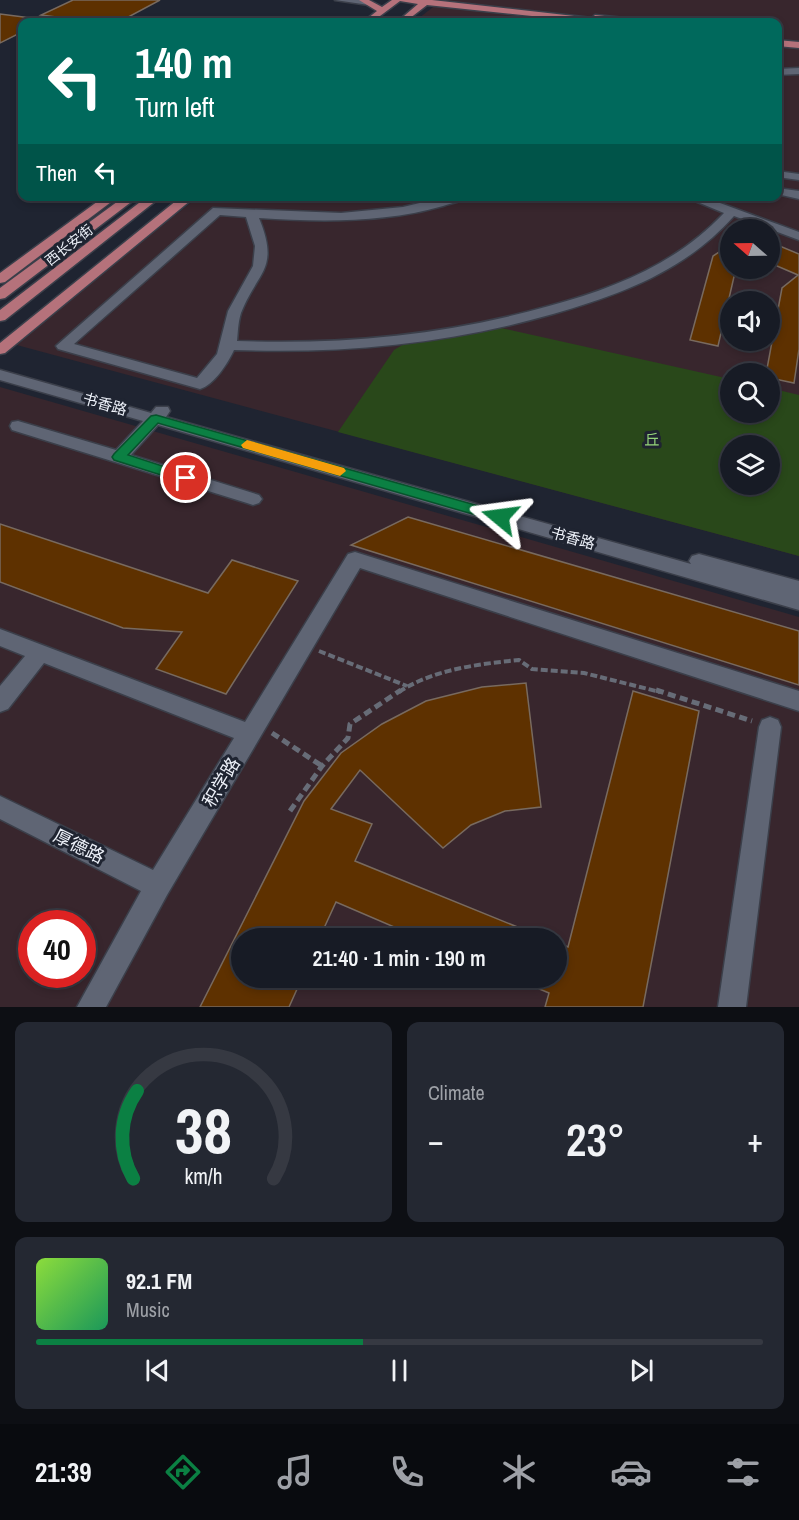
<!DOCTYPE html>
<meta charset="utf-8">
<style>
body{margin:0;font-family:"Archivo Narrow","Noto Sans SC",sans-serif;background:#242832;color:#f1f3f6;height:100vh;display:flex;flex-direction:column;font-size:22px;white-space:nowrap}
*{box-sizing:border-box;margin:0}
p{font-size:20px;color:#9ea1a7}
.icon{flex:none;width:33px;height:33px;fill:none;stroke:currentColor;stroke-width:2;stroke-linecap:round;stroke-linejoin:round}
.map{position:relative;height:1007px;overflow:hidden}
.side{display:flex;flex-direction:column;gap:15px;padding:15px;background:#0d0f14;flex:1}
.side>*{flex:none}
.top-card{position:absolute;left:18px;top:18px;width:764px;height:183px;border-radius:12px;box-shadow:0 3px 9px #0003,0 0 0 2px #363942;background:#00695c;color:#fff;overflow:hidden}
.needle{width:39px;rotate:290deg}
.fabs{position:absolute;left:720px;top:219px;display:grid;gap:12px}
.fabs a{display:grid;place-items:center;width:60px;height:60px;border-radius:50%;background:#171b25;box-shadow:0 3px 9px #0003,0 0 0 2px #363942;font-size:30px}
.speed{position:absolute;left:18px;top:910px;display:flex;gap:12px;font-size:30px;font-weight:700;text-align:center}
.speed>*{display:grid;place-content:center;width:78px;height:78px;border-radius:50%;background:#171b25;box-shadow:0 3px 9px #0003,0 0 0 2px #363942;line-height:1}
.speed .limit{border:9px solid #d22;background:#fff;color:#111}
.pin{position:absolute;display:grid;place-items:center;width:51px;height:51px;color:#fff;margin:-26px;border:3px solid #fff;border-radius:50%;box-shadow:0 2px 6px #0007}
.me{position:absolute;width:66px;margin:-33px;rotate:286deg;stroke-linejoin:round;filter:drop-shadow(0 0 4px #0008)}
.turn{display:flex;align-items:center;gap:21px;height:126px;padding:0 18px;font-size:27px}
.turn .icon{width:78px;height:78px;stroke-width:2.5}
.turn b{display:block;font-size:42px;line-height:51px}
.then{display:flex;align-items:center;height:57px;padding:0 18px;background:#0003;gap:12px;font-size:22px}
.big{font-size:45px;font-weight:600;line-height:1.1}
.side .widget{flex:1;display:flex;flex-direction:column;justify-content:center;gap:9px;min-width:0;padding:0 21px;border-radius:12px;background:#242832}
.side .dial{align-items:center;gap:0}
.dial svg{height:156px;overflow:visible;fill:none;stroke:#363942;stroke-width:7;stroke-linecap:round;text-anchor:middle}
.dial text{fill:#f1f3f6;stroke:none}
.song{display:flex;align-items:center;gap:18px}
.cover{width:72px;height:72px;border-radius:9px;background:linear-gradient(135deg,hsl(90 70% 55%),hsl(150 70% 35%))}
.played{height:6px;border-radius:3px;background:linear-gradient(90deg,#0b8043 45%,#363942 45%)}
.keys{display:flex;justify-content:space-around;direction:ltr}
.heat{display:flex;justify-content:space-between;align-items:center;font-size:33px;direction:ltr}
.side .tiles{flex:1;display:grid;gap:15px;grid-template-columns:1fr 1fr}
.widget:last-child{grid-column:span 2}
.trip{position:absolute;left:231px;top:928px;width:336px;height:60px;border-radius:30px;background:#171b25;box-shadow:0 3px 9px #0003,0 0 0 2px #363942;font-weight:600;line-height:60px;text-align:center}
.tabs{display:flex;height:96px;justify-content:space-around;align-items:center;background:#090b0f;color:#9ea1a7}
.tabs .icon{width:42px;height:42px}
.tabs .selected{color:#0b8043}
.tabs b{font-size:27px;color:#f1f3f6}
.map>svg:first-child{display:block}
.education{fill:#38262d;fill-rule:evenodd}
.green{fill:#29481a;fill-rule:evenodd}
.building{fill:#5e3100;stroke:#786a5f;stroke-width:1.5}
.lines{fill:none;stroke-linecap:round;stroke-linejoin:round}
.minor-casing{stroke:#3b3f4a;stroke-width:3}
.major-casing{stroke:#3b3f4a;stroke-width:3}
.path-far2{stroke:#676c77;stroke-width:1.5;stroke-dasharray:3 1.5;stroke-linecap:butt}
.path-far1{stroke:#676c77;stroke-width:4;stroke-dasharray:7 3;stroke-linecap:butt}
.path{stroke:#676c77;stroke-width:5;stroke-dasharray:8 4.5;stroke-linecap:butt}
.minor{fill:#5f6574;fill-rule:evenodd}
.major{fill:#b5727b;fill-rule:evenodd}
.route{fill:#0b8043;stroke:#07532c;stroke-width:1.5}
.slow{fill:#f59e0b}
.labels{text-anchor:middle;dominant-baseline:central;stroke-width:6;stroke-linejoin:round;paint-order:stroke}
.far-street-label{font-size:14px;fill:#edf1f9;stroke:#1f2431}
.street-label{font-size:15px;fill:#edf1f9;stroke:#1f2431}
.park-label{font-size:15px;fill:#94d379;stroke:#1f2431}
.near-street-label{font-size:18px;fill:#edf1f9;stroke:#1f2431}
</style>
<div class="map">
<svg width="799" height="1007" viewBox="0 0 799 1007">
<rect width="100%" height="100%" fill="#1f2431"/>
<!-- education -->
<g class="education">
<path d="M442 0H799V556L13 344 198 197 777 196V22H414ZM730 230H770V268H730ZM730 302H770V340H730ZM730 374H770V412H730ZM730 446H770V484H730Z"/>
<path d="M0 387 799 617V1007H0ZM32 924H82V975H32ZM242 939H556V978H242Z"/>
</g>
<!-- green -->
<path class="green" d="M497 327 730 379V412H770V388L799 395V556L338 432 394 350 409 341ZM730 446H770V484H730Z"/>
<!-- building -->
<g class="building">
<polygon points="73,0 160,0 119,22 95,22 41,15"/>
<polygon points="0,14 47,20 22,22 22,32 0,43"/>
<polygon points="770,242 799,254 799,349 794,383 770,378 770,374 766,374 782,288 798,275 770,263"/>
<polygon points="730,245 730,268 736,268 718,346 690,340 713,256"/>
<polygon points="408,517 799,631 799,685 351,545"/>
<polygon points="0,524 208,593 232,560 298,581 226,694 156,669 182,632 123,628 0,582"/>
<polygon points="526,683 541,807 505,811 471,825 443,848 360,770 331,809 372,824 355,861 547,939 422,939 336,902 319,939 242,939 242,978 302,978 289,1007 200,1007 304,801 341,753 382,724 426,701 482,687"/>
<polygon points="633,691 699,711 643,1007 545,1007 549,993 513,978 556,978 556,942 568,947"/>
</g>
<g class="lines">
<!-- minor casing -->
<g class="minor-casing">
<g id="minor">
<polygon points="335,0 362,0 373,3 369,5"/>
<polygon points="799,68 799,74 777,75 777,69"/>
<polygon points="777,171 799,174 799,180 777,177"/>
<polygon points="777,188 799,191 799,199 777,194"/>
<path d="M449 196H469C462 202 451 203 443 206 384 223 320 222 259 218 280 270 258 270 241 313 238 322 238 332 237 341 343 345 447 335 549 306 615 288 676 264 724 213L683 196H701L799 232V240L734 216C685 271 622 294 553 314 448 344 343 354 234 350 228 363 214 385 200 389L58 349 56 346 213 208 341 213 403 207ZM220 215 246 217 255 246 253 266 228 311 217 354 197 378 74 344Z"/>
<polygon points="0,370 151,413 156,407 168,407 170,411 166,417 691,564 689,561 692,556 699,554 799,581 799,610 158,425 131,455 259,495 262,499 259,503 253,505 247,503 12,430 10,426 12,422 18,421 116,450 143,421 0,380"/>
<polygon points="355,552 799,691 799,711 360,568 167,895 106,1007 77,1007 141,891 0,819 0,796 153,870 234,738 44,663 8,709 0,712 0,686 25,656 0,646 0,629 245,722 348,554"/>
<polygon points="770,717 778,720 781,727 746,1007 718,1007 759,727 762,720"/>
</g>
</g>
<!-- major casing -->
<g class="major-casing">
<g id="major">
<polygon points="359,0 369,0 382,7 392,0 432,0 592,18 595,15 644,20 648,22 589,22 427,5 405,22 397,22 418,4 400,1 372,22 363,22 377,11"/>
<polygon points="777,40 799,42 799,48 777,46"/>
<polygon points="105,196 113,196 115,199 5,282 0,283 0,273"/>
<polygon points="125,196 139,196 5,298 0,299 0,288"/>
<polygon points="148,196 162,196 5,320 0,321 0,310"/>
<polygon points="182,196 196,196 5,353 0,354 0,343"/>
</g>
</g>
<!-- path-far2 -->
<polyline class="path-far2" points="654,18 686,22"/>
<!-- path-far1 -->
<g class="path-far1">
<polyline points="319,651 407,686"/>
<path d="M399 692C434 669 479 664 519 660L532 669 584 673 660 692"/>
</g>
<!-- path -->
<g class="path">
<polyline points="656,690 752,721"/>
<polyline points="272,733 322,766"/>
<polyline points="290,811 322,766 348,738 350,724 401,690"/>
</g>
<!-- minor -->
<use href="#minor" class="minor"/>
<!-- major -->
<use href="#major" class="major"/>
</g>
<!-- route -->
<polygon class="route" points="156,415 500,512 507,517 500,522 158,423 128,455 190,475 192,478 190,481 186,483 114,460 112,457 114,454 151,416"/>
<!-- slow -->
<polygon class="slow" points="247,440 344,468 346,471 340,476 243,448 241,445"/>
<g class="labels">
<!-- far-street labels -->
<g class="far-street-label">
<text transform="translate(69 245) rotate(-38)">西长安街</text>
</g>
<!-- street labels -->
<g class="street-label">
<text transform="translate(105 404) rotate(16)">书香路</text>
<text transform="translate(573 538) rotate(16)">书香路</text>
</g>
<!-- park labels -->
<g class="park-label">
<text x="652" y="439">丘</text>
</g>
<!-- near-street labels -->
<g class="near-street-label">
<text transform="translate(221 782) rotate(-59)">积学路</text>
<text transform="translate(79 846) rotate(26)">厚德路</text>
</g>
</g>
</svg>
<div class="fabs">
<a><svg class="needle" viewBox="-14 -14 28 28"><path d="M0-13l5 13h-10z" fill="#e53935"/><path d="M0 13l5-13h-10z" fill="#9ea1a7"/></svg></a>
<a><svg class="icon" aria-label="sound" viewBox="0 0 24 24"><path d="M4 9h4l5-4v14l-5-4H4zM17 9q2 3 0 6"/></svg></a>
<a><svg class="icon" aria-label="search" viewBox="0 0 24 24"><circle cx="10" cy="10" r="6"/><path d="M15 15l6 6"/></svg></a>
<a><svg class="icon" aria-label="layers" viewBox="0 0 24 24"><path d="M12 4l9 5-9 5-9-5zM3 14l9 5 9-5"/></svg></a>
</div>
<div class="speed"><div class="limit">40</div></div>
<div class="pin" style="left:186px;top:478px;background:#d93025"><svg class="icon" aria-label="arrive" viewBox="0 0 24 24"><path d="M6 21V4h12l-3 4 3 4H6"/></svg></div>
<svg class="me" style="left:500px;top:517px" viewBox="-20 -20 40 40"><path d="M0-17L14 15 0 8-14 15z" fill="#0b8043" stroke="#fff" stroke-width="4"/></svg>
<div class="trip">21:40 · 1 min · 190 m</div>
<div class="top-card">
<div class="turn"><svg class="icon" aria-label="left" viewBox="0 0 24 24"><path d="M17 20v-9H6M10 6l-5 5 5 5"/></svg><div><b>140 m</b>Turn left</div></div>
<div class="then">Then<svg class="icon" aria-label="left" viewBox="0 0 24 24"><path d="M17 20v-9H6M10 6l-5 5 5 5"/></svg></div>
</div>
</div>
<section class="side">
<div class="tiles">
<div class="widget dial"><svg viewBox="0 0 100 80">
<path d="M14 69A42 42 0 1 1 86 69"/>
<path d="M14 69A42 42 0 0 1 16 24" stroke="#0b8043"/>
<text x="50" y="56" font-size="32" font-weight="700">38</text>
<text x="50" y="72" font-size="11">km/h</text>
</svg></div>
<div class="widget"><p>Climate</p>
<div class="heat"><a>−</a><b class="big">23°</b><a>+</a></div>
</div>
<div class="widget">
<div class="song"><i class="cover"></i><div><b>92.1 FM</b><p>Music</p></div></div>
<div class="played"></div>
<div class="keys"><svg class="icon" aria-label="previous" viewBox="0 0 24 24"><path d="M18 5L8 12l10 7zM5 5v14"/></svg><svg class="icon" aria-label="pause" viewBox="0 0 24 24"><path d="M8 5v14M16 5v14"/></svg><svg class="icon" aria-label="next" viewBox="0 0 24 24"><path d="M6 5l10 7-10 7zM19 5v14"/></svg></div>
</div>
</div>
</section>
<nav class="tabs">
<b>21:39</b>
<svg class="icon selected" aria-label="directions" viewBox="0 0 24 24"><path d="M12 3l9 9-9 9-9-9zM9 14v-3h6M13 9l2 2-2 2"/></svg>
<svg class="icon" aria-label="music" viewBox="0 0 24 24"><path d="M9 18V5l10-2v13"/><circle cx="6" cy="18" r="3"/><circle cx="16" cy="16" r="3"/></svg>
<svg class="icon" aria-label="phone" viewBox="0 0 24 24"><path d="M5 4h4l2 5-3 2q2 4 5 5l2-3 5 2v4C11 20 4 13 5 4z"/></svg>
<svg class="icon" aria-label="climate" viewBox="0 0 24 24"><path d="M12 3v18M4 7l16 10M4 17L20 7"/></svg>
<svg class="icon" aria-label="car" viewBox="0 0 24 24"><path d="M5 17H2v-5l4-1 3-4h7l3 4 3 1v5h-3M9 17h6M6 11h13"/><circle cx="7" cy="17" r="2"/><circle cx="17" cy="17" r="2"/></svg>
<svg class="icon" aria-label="filters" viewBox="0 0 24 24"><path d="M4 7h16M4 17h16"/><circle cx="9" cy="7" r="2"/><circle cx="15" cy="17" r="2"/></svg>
</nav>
